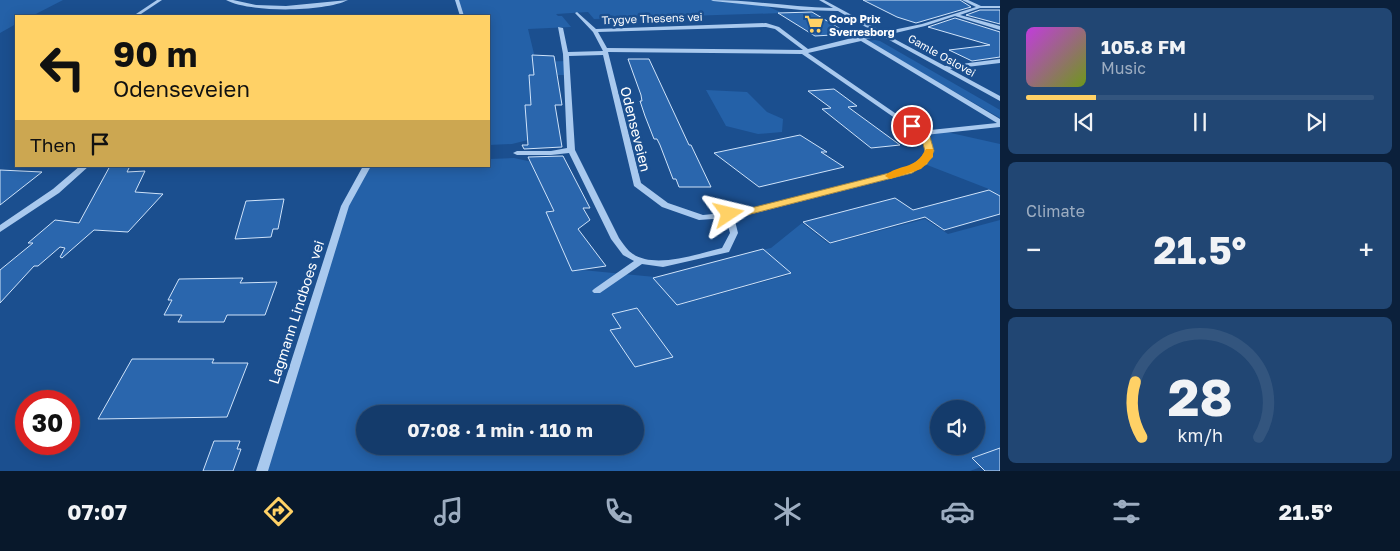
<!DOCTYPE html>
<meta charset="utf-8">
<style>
body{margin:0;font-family:"Golos Text",sans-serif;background:#214673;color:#f1f3f6;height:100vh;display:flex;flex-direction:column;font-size:19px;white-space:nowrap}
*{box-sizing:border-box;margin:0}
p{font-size:16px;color:#9dadc1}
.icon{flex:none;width:28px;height:28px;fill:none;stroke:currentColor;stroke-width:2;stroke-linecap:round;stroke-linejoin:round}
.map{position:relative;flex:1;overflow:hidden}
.details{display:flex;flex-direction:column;gap:8px;padding:8px;background:#0b203b;width:400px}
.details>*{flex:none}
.top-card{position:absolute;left:15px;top:15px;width:475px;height:152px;border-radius:0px;box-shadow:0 2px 12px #0003,0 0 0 1px #33557e;background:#ffd166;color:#111;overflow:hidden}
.tools{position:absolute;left:930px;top:400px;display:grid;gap:10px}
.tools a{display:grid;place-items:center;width:55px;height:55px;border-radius:50%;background:#143b6b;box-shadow:0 2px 12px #0003,0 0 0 1px #33557e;font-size:25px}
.speed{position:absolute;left:15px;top:390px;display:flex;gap:10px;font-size:25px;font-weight:700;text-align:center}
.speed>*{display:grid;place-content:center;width:65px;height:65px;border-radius:50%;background:#143b6b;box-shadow:0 2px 12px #0003,0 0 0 1px #33557e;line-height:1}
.speed .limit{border:8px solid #d22;background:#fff;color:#111}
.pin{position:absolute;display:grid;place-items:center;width:42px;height:42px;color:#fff;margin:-21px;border:2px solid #fff;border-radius:50%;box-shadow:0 1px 5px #0007}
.me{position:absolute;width:55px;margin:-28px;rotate:80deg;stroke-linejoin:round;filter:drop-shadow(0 0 4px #0008)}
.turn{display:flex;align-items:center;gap:18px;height:105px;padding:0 15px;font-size:22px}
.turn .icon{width:65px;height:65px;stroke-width:2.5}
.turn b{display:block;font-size:35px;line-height:42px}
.then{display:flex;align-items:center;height:48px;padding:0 15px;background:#0003;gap:10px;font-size:19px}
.big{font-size:38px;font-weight:700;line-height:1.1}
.details .tile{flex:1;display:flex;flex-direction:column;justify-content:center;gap:8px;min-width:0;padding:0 18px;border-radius:8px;background:#214673}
.details .dial{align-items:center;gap:0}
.dial svg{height:130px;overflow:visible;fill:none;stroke:#33557e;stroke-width:7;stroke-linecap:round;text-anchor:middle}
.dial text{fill:#f1f3f6;stroke:none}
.song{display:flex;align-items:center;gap:15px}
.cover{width:60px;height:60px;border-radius:8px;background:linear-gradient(135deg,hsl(290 70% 55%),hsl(80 70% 35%))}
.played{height:5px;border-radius:2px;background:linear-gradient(90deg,#ffd166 20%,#33557e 20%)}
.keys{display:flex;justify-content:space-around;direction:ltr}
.heat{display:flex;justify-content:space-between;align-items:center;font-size:28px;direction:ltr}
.trip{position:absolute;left:356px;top:405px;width:288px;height:50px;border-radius:25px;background:#143b6b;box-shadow:0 2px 12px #0003,0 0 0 1px #33557e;font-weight:700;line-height:50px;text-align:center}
.tab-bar{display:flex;height:80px;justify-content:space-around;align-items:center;background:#08182b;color:#9dadc1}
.tab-bar .icon{width:35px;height:35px}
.tab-bar .current{color:#ffd166}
.tab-bar b{font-size:22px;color:#f1f3f6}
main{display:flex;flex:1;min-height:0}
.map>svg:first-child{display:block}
.green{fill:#2461a8;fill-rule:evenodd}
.building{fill:#2a66ad;stroke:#cfe3fa}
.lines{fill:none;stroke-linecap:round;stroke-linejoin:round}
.minor{fill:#a9c9ee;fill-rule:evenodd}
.route{fill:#ffd166;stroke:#a68842}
.slow{fill:#f59e0b}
.labels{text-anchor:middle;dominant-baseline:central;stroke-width:5;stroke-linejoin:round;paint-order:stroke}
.far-street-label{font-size:11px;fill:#fff;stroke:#1b4f8f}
.far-poi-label{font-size:11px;font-weight:bold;fill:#fff;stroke:#1b4f8f;text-anchor:start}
.street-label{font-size:14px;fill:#fff;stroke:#1b4f8f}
</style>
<main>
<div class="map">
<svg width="1000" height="471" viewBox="0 0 1000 471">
<rect width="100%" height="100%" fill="#1b4f8f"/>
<!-- green -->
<g class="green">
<polygon points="0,0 63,0 32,16 16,16 16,24 0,33"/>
<polygon points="455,0 716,0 764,5 783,13 594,19 588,12 556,14 558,16 562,16 571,27 528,29 536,62 567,61 567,75 531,75 535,104 529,105 532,139 512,144 489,145 489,16 462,16"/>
<polygon points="875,40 880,41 1000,110 1000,118 867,41"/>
<polygon points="706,90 747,92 767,112 783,119 782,132 758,134 726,126"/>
<polygon points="942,131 1000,144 1000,196 989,189 922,163 930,151 920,133"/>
<path d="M514 158 537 163 563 208 549 210 582 270 655 277 679 305 789 275 762 250 771 248 802 223 829 244 925 219 948 234 1000 220V457L972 458 981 467 970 471H262L345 206 367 166H489V159ZM939 409H976V446H939ZM365 414H635V446H365Z"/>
</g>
<!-- building -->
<g class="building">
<polygon points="863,0 960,0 971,7 916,23 897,17"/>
<polygon points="980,10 1000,10 1000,24 966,15"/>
<polygon points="812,12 849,34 815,36 778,13"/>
<polygon points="955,18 1000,32 1000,57 972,61 949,50 990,45 928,27"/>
<polygon points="532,55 554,56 562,105 555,105 562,147 524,149 522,145 528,145 525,105 531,105 529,75 534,75"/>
<polygon points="628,59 649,59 689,145 691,145 711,187 679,187 676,179 673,179 660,145 657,139 654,139 645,116 640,101 642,101 641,95"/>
<polygon points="834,89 857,106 848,107 900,145 871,148 822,109 831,108 808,91"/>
<polygon points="800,135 827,152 821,152 844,167 759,187 714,153"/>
<polygon points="563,156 590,208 583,208 590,220 578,229 606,266 572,271 546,212 554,211 528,157"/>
<polygon points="110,166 130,166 127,172 145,171 135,192 163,194 128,232 94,230 62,258 60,257 65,248 60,247 38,266 34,266 0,303 0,270 33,243 28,243 55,220 79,223"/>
<polygon points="0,170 42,172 0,205"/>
<polygon points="989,190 1000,196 1000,214 944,230 925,217 830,243 803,222 895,198 913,210"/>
<polygon points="284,199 278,229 273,229 271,237 235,239 246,201"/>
<polygon points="763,249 791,273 677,305 653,278"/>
<polygon points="243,278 240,283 277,282 265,315 227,315 224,322 178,322 182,315 164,315 172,300 168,300 179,279"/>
<polygon points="637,308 673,357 635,367 610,330 621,328 612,314"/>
<polygon points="132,359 214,359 212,363 248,363 227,417 98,419"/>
<polygon points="214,441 240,441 237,449 241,449 233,471 203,471"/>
<polygon points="1000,448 1000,471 985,471 972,458"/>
</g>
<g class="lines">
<!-- minor -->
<g class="minor">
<polygon points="157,0 162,0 138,16 133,16"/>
<path d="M226 0H233L256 5 286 6 348 0C324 12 250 13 226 0Z"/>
<polygon points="455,0 459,0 464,16 460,16"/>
<path d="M711 0C751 0 792 7 833 8L819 0H824L883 32 922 24 976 7 962 0H968L981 6H1000V8H980L960 15 1000 26V30L955 16 925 26 887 35 945 66 1000 59V63L950 69 1000 96V101L882 36 866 39 1000 119V127L925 135 933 146 932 157 912 173 743 216 734 217 738 233 729 252 663 267 642 264 600 293H594L592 291 594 289 634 261 623 255 611 239 569 153 551 155H517L513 153 517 151H551L567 148 563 54 558 27 563 28 568 52 603 51 593 32 575 13 577 12 596 29 766 23 779 27 808 49 860 36 878 34 838 11 801 10 713 1ZM766 27 775 29 803 50 607 48 598 32ZM861 41 997 123 921 131 808 53ZM608 52 802 54 918 134 925 146 924 156 906 169 743 211 703 215 668 203 641 183ZM603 55 634 186 662 207 699 220 726 218 730 233 722 248C696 254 651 271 629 251 625 247 622 242 619 238L575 150 569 56Z"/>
<polygon points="80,166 89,166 59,193 0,232 0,225 53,189"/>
<polygon points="363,166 371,166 349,206 268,471 256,471 341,206"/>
</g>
</g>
<!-- route -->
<polygon class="route" points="912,123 930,137 934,151 927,164 912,173 743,216 729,218 724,214 725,212 743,210 905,169 920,160 925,151 922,140 907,126"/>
<!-- slow -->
<path class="slow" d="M926 149H933V157L921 169 890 179 885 176C899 163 915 171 926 149Z"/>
<!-- icons -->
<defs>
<g id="supermarket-bare" transform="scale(1.5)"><path d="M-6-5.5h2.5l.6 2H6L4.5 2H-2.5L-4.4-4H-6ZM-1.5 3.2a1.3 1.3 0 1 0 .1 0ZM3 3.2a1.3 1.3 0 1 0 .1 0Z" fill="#ffd166" stroke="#1b4f8f" stroke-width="2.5" paint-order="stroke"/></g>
</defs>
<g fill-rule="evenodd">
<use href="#supermarket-bare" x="814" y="24"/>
</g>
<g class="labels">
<!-- far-street labels -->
<g class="far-street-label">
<text transform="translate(652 18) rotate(-2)">Trygve Thesens vei</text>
<text transform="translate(942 55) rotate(29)">Gamle Oslovei</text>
</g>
<!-- far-poi labels -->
<g class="far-poi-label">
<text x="829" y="18">Coop Prix<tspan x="829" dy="13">Sverresborg</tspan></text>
</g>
<!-- street labels -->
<g class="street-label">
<text transform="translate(636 129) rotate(76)">Odenseveien</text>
<text transform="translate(296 312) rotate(-72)">Lagmann Lindboes vei</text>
</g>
</g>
</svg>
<div class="tools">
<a><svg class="icon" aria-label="sound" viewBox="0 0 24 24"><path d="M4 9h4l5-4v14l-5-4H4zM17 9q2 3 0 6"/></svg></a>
</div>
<div class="speed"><div class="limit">30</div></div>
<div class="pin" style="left:912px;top:126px;background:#d93025"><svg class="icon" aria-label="arrive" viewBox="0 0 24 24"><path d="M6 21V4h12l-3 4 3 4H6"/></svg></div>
<svg class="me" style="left:729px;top:214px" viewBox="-20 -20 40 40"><path d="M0-17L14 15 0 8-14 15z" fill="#ffd166" stroke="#fff" stroke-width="4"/></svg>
<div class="trip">07:08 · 1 min · 110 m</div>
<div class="top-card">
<div class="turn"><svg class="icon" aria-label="left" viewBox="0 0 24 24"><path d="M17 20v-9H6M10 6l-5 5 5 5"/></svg><div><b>90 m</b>Odenseveien</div></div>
<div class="then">Then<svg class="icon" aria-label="arrive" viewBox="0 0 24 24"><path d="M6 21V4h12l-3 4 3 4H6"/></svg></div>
</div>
</div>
<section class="details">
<div class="tile">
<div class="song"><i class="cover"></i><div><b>105.8 FM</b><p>Music</p></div></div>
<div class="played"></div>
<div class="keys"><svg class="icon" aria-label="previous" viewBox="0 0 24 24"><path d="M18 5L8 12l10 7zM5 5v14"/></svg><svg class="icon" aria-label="pause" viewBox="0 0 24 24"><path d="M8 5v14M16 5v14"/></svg><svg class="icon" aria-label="next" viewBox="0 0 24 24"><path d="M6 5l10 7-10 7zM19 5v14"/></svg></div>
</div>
<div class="tile"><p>Climate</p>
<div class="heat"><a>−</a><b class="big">21.5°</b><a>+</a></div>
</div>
<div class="tile dial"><svg viewBox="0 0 100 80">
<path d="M14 69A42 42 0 1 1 86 69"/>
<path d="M14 69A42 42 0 0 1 10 35" stroke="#ffd166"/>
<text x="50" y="56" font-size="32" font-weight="700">28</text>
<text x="50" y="72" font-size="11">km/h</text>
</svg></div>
</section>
</main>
<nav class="tab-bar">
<b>07:07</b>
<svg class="icon current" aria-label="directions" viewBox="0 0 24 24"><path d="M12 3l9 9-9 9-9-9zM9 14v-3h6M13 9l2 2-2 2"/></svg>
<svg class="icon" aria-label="music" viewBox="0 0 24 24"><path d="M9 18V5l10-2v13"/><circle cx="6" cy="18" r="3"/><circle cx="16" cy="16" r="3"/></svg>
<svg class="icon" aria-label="phone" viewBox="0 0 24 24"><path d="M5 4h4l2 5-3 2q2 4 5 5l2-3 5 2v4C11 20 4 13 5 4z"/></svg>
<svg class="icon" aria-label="climate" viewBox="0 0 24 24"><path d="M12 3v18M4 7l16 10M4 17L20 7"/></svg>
<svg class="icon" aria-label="car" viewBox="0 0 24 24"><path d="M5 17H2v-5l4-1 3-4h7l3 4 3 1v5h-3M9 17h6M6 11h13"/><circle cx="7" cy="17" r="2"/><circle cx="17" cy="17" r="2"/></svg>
<svg class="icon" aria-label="filters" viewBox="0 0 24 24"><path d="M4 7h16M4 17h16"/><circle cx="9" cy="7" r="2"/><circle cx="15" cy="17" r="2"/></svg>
<b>21.5°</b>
</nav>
